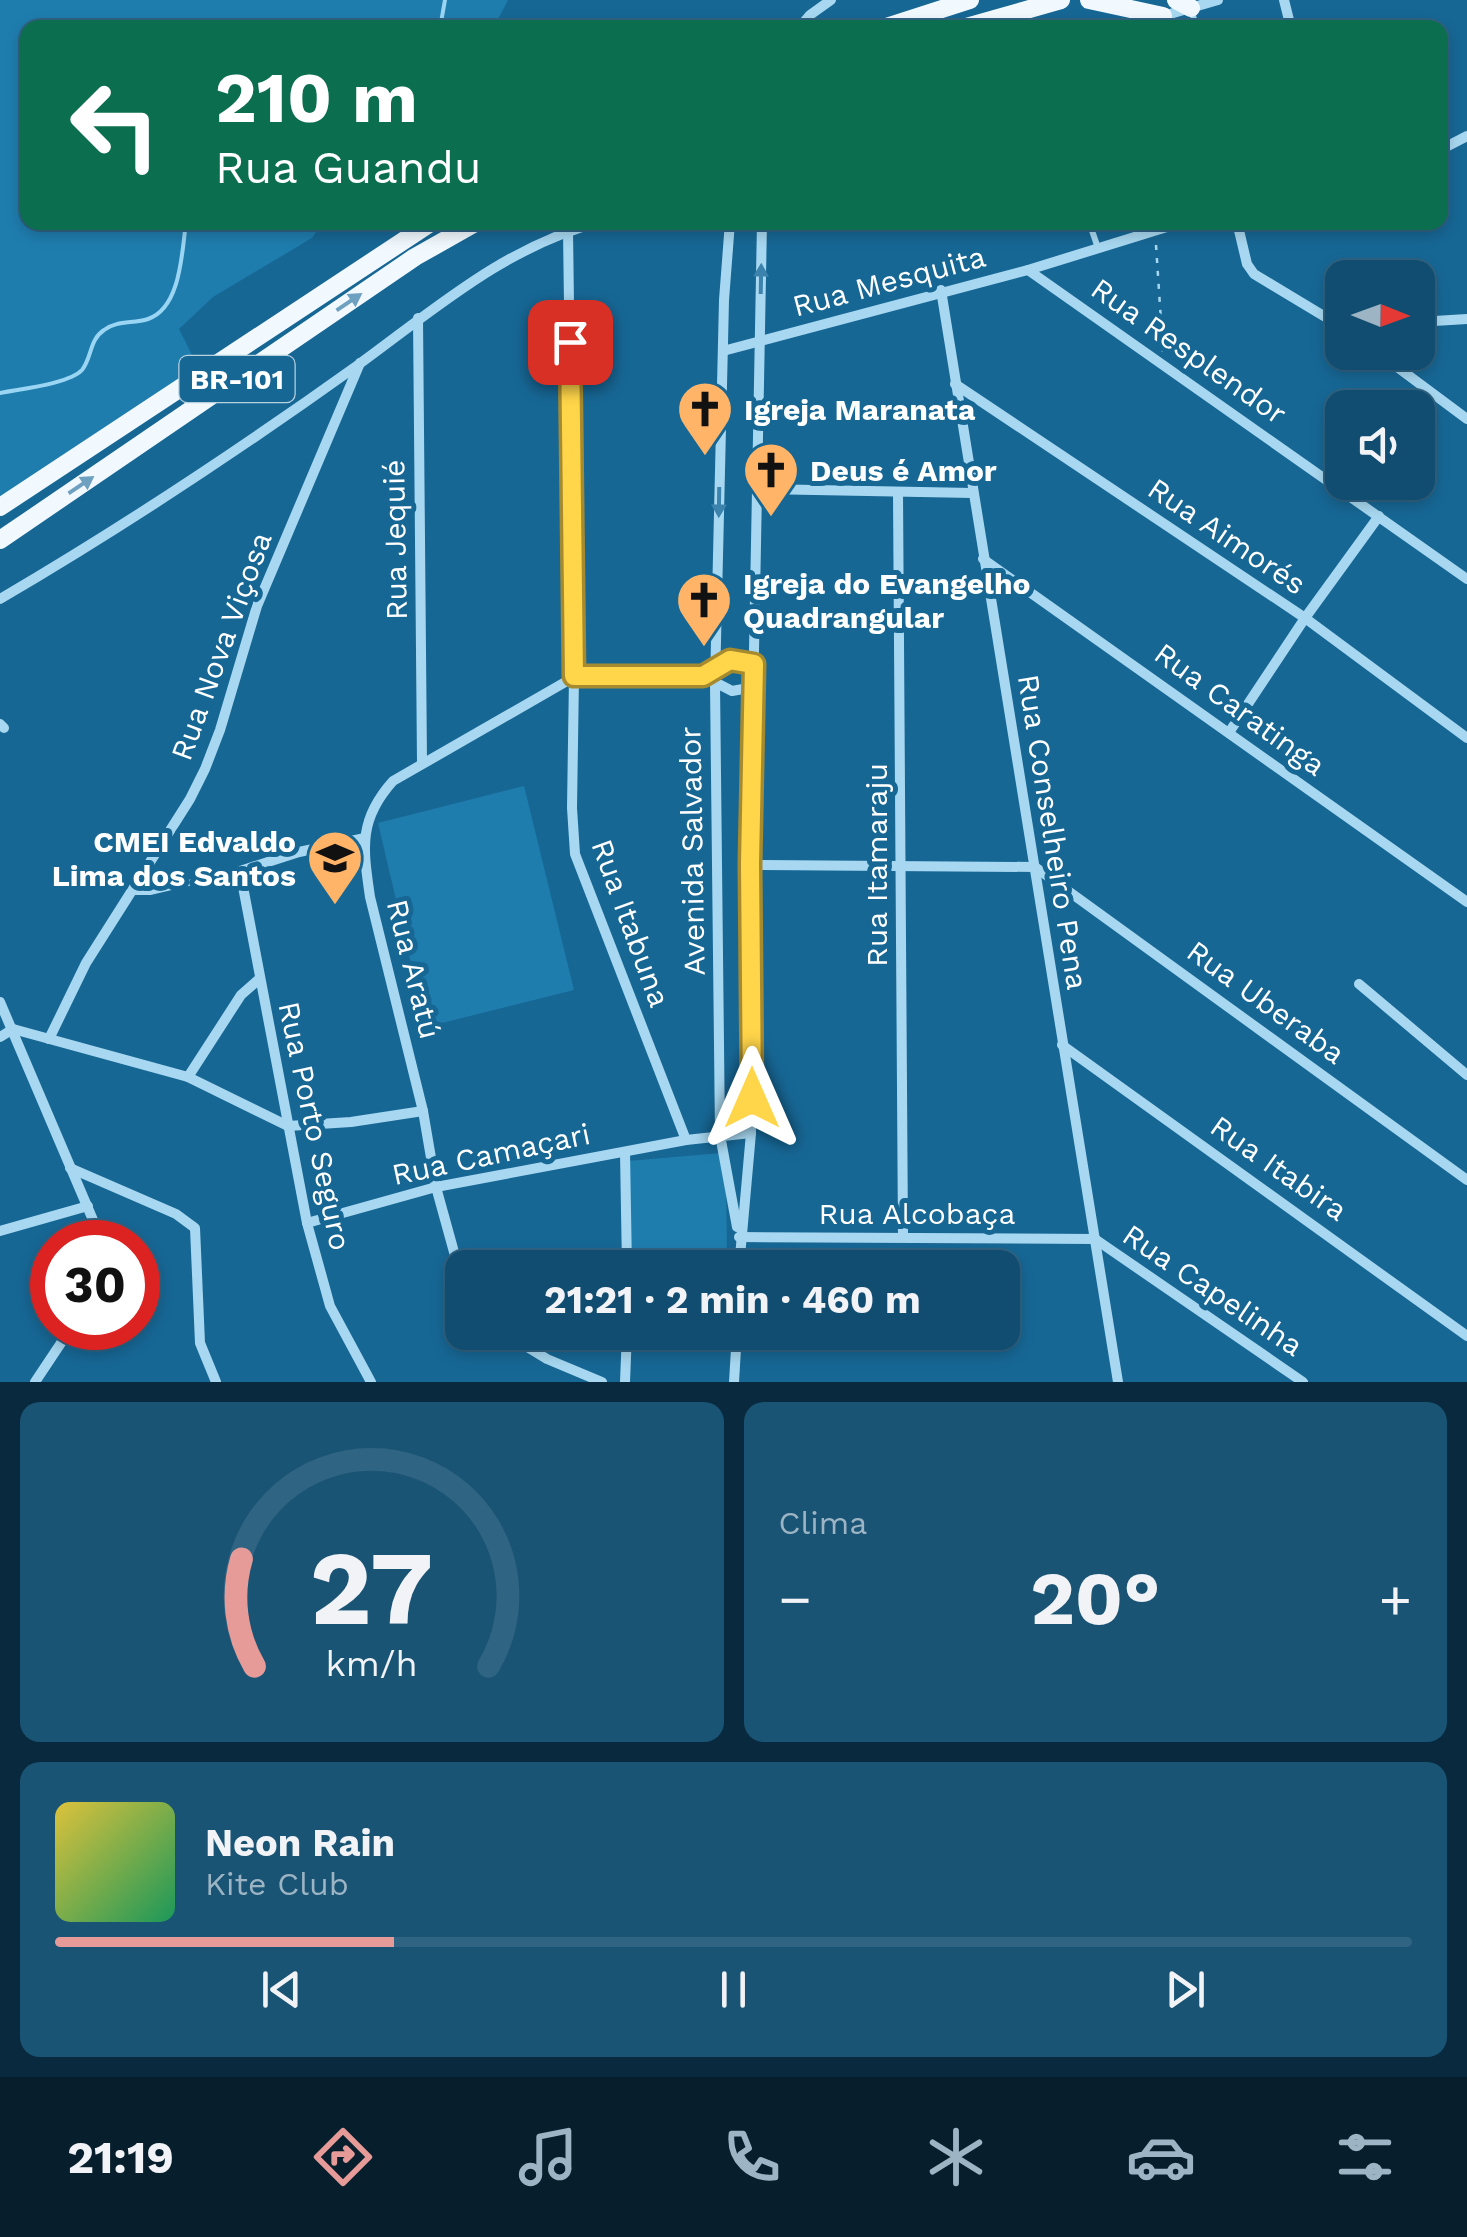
<!DOCTYPE html>
<html lang="pt">
<meta charset="utf-8">
<style>
body{margin:0;font-family:"Work Sans",sans-serif;background:#1a5475;color:#f1f3f6;height:100vh;display:flex;flex-direction:column;font-size:38px;white-space:nowrap}
*{box-sizing:border-box;margin:0}
p{font-size:32px;color:#9cb4c3}
.icon{flex:none;width:55px;height:55px;fill:none;stroke:currentColor;stroke-width:2;stroke-linecap:round;stroke-linejoin:round}
.map{position:relative;height:1382px;overflow:hidden}
.sheet{display:flex;flex-direction:column;gap:20px;padding:20px;background:#092a3e;flex:1}
.sheet>*{flex:none}
.hud{position:absolute;left:20px;top:20px;width:1428px;height:210px;border-radius:20px;box-shadow:0 5px 15px #0003,0 0 0 2px #306483;background:#0b6e4f;color:#fff;overflow:hidden}
.needle{width:65px;rotate:91deg}
.fabs{position:absolute;left:1325px;top:260px;display:grid;gap:20px}
.fabs a{display:grid;place-items:center;width:110px;height:110px;border-radius:20px;background:#114d70;box-shadow:0 5px 15px #0003,0 0 0 2px #306483;font-size:50px}
.speed{position:absolute;left:30px;top:1220px;display:flex;gap:20px;font-size:50px;font-weight:700;text-align:center}
.speed>*{display:grid;place-content:center;width:130px;height:130px;border-radius:50%;background:#114d70;box-shadow:0 5px 15px #0003,0 0 0 2px #306483;line-height:1}
.speed .limit{border:15px solid #d22;background:#fff;color:#111}
.pin{position:absolute;display:grid;place-items:center;width:85px;height:85px;color:#fff;margin:-42px;border-radius:20px;box-shadow:0 5px 15px #0006}
.me{position:absolute;width:110px;margin:-55px;rotate:0deg;stroke-linejoin:round;filter:drop-shadow(0 0 8px #0008)}
.turn{display:flex;align-items:center;gap:35px;height:210px;padding:0 30px;font-size:45px}
.turn .icon{width:130px;height:130px;stroke-width:2.5}
.turn b{display:block;font-size:70px;line-height:85px}
.big{font-size:75px;font-weight:700;line-height:1.1}
.sheet .tile{flex:1;display:flex;flex-direction:column;justify-content:center;gap:15px;min-width:0;padding:0 35px;border-radius:20px;background:#1a5475}
.sheet .dial{align-items:center;gap:0}
.dial svg{height:260px;overflow:visible;fill:none;stroke:#306483;stroke-width:7;stroke-linecap:round;text-anchor:middle}
.dial text{fill:#f1f3f6;stroke:none}
.song{display:flex;align-items:center;gap:30px}
.cover{width:120px;height:120px;border-radius:15px;background:linear-gradient(135deg,hsl(50 70% 55%),hsl(150 70% 35%))}
.played{height:10px;border-radius:5px;background:linear-gradient(90deg,#e69b98 25%,#306483 25%)}
.keys{display:flex;justify-content:space-around;direction:ltr}
.heat{display:flex;justify-content:space-between;align-items:center;font-size:55px;direction:ltr}
.sheet .tiles{flex:1;display:grid;gap:20px;grid-template-columns:1fr 1fr}
.tile:last-child{grid-column:span 2}
.trip{position:absolute;left:445px;top:1250px;width:575px;height:100px;border-radius:20px;background:#114d70;box-shadow:0 5px 15px #0003,0 0 0 2px #306483;font-weight:700;line-height:100px;text-align:center}
.tab-bar{display:flex;height:160px;justify-content:space-around;align-items:center;background:#071f2d;color:#9cb4c3}
.tab-bar .icon{width:70px;height:70px}
.tab-bar .selected{color:#e69b98}
.tab-bar b{font-size:45px;color:#f1f3f6}
.map>svg:first-child{display:block}
.green{fill:#1f7dae}
.lines{fill:none;stroke-linecap:round;stroke-linejoin:round}
.stream{stroke:#9ad6f3;stroke-width:4}
.path{stroke:#a8d8f1;stroke-width:2.5;stroke-dasharray:5 8;stroke-linecap:butt}
.service{stroke:#a8d8f1;stroke-width:6}
.minor{stroke:#a8d8f1;stroke-width:10}
.primary{stroke:#f1f9ff;stroke-width:18}
.oneway{fill:#3b83ac}
.oneway2{fill:#6ea1bf}
.route-casing{stroke:#a68a30;stroke-width:25}
.route{stroke:#ffd54a;stroke-width:18}
.labels{text-anchor:middle;dominant-baseline:central;stroke-width:10;stroke-linejoin:round;paint-order:stroke}
.shield{fill:#176795;stroke:#b9d1df;stroke-width:2.5}
.shield-label{font-size:28px;font-weight:bold;fill:#fff}
.street-label{font-size:30px;fill:#fff;stroke:#176795}
.poi-label{font-size:30px;font-weight:bold;fill:#fff;stroke:#176795;text-anchor:start}
</style>
<div class="map">
<svg width="1467" height="1382" viewBox="0 0 1467 1382">
<rect width="100%" height="100%" fill="#176795"/>
<!-- green -->
<g class="green">
<polygon points="0,0 508,0 494,27 28,28 28,222 322,223 312,238 213,297 179,329 198,367 0,502"/>
<polygon points="524,786 574,990 426,1027 378,823"/>
<polygon points="721,1153 726,1168 727,1267 630,1267 628,1161"/>
</g>
<g class="lines">
<!-- stream -->
<g class="stream">
<polyline points="440,28 445,0"/>
<path d="M0 393C19 389 69 384 82 370 92 358 89 340 104 330 117 320 133 324 148 319 181 308 182 251 186 222"/>
</g>
<!-- path -->
<polyline class="path" points="1156,245 1163,352"/>
<!-- service -->
<g class="service">
<polyline points="1191,10 1197,28"/>
<polyline points="1089,222 1098,248"/>
<polyline points="129,892 150,892 239,871"/>
</g>
<!-- minor -->
<g class="minor">
<polyline points="1284,0 1291,28"/>
<polyline points="799,28 810,15 831,0"/>
<polyline points="1122,28 1218,0"/>
<polyline points="1440,150 1467,136"/>
<polyline points="730,222 724,300 715,684 720,1135 737,1227"/>
<polyline points="1237,222 1247,264 1254,274 1342,327"/>
<polyline points="568,230 574,677 572,808 575,854 686,1140 751,1133"/>
<polyline points="1028,270 1467,579"/>
<polyline points="941,290 1118,1382"/>
<polyline points="418,318 422,762"/>
<polyline points="1418,322 1467,319"/>
<polyline points="723,351 1028,270 1183,222"/>
<polyline points="1377,352 1467,419"/>
<polyline points="955,384 1305,618 1467,738"/>
<polyline points="758,489 973,493"/>
<polyline points="898,493 903,1237"/>
<polyline points="983,559 1467,902"/>
<path d="M0 599C123 527 242 448 358 365 435 309 506 246 600 222"/>
<polyline points="713,669 730,660 754,664"/>
<polyline points="0,724 4,728"/>
<polyline points="1230,731 1305,618 1379,516"/>
<polyline points="365,838 299,852 240,871 307,1223 330,1306 371,1382"/>
<polyline points="750,865 1035,867 1467,1180"/>
<polyline points="1359,984 1467,1075"/>
<polyline points="0,1002 93,1220 97,1242"/>
<polyline points="13,1029 188,1077 288,1126 351,1122 423,1111"/>
<polyline points="0,1037 13,1029"/>
<polyline points="49,1039 86,963 190,799 205,769 220,730 257,606 360,363"/>
<polyline points="1062,1045 1467,1336"/>
<polyline points="188,1077 241,995 258,980"/>
<polyline points="625,1152 627,1268"/>
<polyline points="70,1168 176,1214 195,1228 200,1343 216,1382"/>
<polyline points="307,1223 436,1187 686,1140"/>
<polyline points="0,1231 88,1206"/>
<polyline points="739,1237 1095,1239"/>
<polyline points="1095,1239 1303,1382"/>
<polyline points="739,1268 751,1133 750,865 762,222"/>
<path d="M462 1281 436 1187 423 1111 370 897C363 848 358 820 393 781L574 677 703 676 732 691 754 687"/>
<polyline points="503,1332 547,1359 602,1382"/>
<polyline points="35,1382 71,1328"/>
<polyline points="625,1382 627,1332"/>
<polyline points="734,1382 737,1332"/>
</g>
<!-- primary -->
<g class="primary">
<polyline points="1089,0 1163,16"/>
<polyline points="1176,0 1191,8"/>
<polyline points="883,28 970,0"/>
<polyline points="963,28 1061,0"/>
<polyline points="0,507 432,222"/>
<polyline points="0,540 415,257 477,222"/>
</g>
</g>
<!-- one-way arrows -->
<defs><path id="oneway-solid" d="M-6-.8H1V-3.2L6.5 0L1 3.2V.8H-6Z" transform="scale(2.5)"/></defs>
<g class="oneway">
<use href="#oneway-solid" transform="translate(761 279) rotate(-89)"/>
<use href="#oneway-solid" transform="translate(719 502) rotate(91)"/>
</g>
<g class="oneway2">
<use href="#oneway-solid" transform="translate(349 302) rotate(-34)"/>
<use href="#oneway-solid" transform="translate(81 485) rotate(-34)"/>
</g>
<g class="lines">
<!-- route casing -->
<g class="route-casing">
<polyline id="route" points="570,342 574,676 703,676 730,660 754,664 750,864 752,1098"/>
</g>
<!-- route -->
<use href="#route" class="route"/>
</g>
<!-- icons -->
<defs>
<g id="church-pin" transform="scale(2.875)"><path d="M0 17L-7.5 6A9.5 9.5 0 1 1 7.5 6Z" fill="#ffb467" stroke="#176795"/><path d="M-1.2-6h2.4v3.5h3.3v2.4h-3.3V6h-2.4V-.1h-3.3v-2.4h3.3Z" fill="#111"/></g>
<g id="school-pin" transform="scale(2.875)"><path d="M0 17L-7.5 6A9.5 9.5 0 1 1 7.5 6Z" fill="#ffb467" stroke="#176795"/><path d="M0-5L7-2L0 1L-7-2ZM-4 1L0 2.5L4 1V4Q0 6-4 4Z" fill="#111"/></g>
</defs>
<g fill-rule="evenodd">
<use href="#church-pin" x="705" y="409"/>
<use href="#church-pin" x="771" y="470"/>
<use href="#church-pin" x="704" y="600"/>
<use href="#school-pin" x="335" y="858"/>
</g>
<g class="labels">
<!-- shield labels -->
<rect class="shield" x="179.5" y="356" width="115" height="46" rx="8"/>
<g class="shield-label">
<text x="237" y="379">BR-101</text>
</g>
<!-- street labels -->
<g class="street-label">
<text transform="translate(889 281) rotate(-15)">Rua Mesquita</text>
<text transform="translate(1189 351) rotate(35)">Rua Resplendor</text>
<text transform="translate(1227 536) rotate(34)">Rua Aimorés</text>
<text transform="translate(395 540) rotate(-91)">Rua Jequié</text>
<text transform="translate(221 646) rotate(-70)">Rua Nova Viçosa</text>
<text transform="translate(1240 709) rotate(36)">Rua Caratinga</text>
<text transform="translate(1053 832) rotate(81)">Rua Conselheiro Pena</text>
<text transform="translate(692 851) rotate(-91)">Avenida Salvador</text>
<text transform="translate(876 865) rotate(-90)">Rua Itamaraju</text>
<text transform="translate(631 923) rotate(70)">Rua Itabuna</text>
<text transform="translate(414 969) rotate(76)">Rua Aratú</text>
<text transform="translate(1266 1002) rotate(36)">Rua Uberaba</text>
<text transform="translate(315 1126) rotate(78)">Rua Porto Seguro</text>
<text transform="translate(491 1154) rotate(-12)">Rua Camaçari</text>
<text transform="translate(1279 1168) rotate(35)">Rua Itabira</text>
<text x="917" y="1213">Rua Alcobaça</text>
<text transform="translate(1213 1290) rotate(34)">Rua Capelinha</text>
</g>
<!-- poi labels -->
<g class="poi-label">
<text x="744" y="409">Igreja Maranata</text>
<text x="810" y="470">Deus é Amor</text>
<text x="743" y="583">Igreja do Evangelho<tspan x="743" dy="34">Quadrangular</tspan></text>
<text x="296" y="841" text-anchor="end">CMEI Edvaldo<tspan x="296" dy="34">Lima dos Santos</tspan></text>
</g>
</g>
</svg>
<div class="fabs">
<a><svg class="needle" viewBox="-14 -14 28 28"><path d="M0-13l5 13h-10z" fill="#e53935"/><path d="M0 13l5-13h-10z" fill="#9cb4c3"/></svg></a>
<a><svg class="icon" aria-label="sound" viewBox="0 0 24 24"><path d="M4 9h4l5-4v14l-5-4H4zM17 9q2 3 0 6"/></svg></a>
</div>
<div class="speed"><div class="limit">30</div></div>
<div class="pin" style="left:570px;top:342px;background:#d93025"><svg class="icon" aria-label="arrive" viewBox="0 0 24 24"><path d="M6 21V4h12l-3 4 3 4H6"/></svg></div>
<svg class="me" style="left:752px;top:1098px" viewBox="-20 -20 40 40"><path d="M0-17L14 15 0 8-14 15z" fill="#ffd54a" stroke="#fff" stroke-width="4"/></svg>
<div class="trip">21:21 · 2 min · 460 m</div>
<div class="hud">
<div class="turn"><svg class="icon" aria-label="left" viewBox="0 0 24 24"><path d="M17 20v-9H6M10 6l-5 5 5 5"/></svg><div><b>210 m</b>Rua Guandu</div></div>
</div>
</div>
<section class="sheet">
<div class="tiles">
<div class="tile dial"><svg viewBox="0 0 100 80">
<path d="M14 69A42 42 0 1 1 86 69"/>
<path d="M14 69A42 42 0 0 1 10 36" stroke="#e69b98"/>
<text x="50" y="56" font-size="32" font-weight="700">27</text>
<text x="50" y="72" font-size="11">km/h</text>
</svg></div>
<div class="tile"><p>Clima</p>
<div class="heat"><a>−</a><b class="big">20°</b><a>+</a></div>
</div>
<div class="tile">
<div class="song"><i class="cover"></i><div><b>Neon Rain</b><p>Kite Club</p></div></div>
<div class="played"></div>
<div class="keys"><svg class="icon" aria-label="previous" viewBox="0 0 24 24"><path d="M18 5L8 12l10 7zM5 5v14"/></svg><svg class="icon" aria-label="pause" viewBox="0 0 24 24"><path d="M8 5v14M16 5v14"/></svg><svg class="icon" aria-label="next" viewBox="0 0 24 24"><path d="M6 5l10 7-10 7zM19 5v14"/></svg></div>
</div>
</div>
</section>
<nav class="tab-bar">
<b>21:19</b>
<svg class="icon selected" aria-label="directions" viewBox="0 0 24 24"><path d="M12 3l9 9-9 9-9-9zM9 14v-3h6M13 9l2 2-2 2"/></svg>
<svg class="icon" aria-label="music" viewBox="0 0 24 24"><path d="M9 18V5l10-2v13"/><circle cx="6" cy="18" r="3"/><circle cx="16" cy="16" r="3"/></svg>
<svg class="icon" aria-label="phone" viewBox="0 0 24 24"><path d="M5 4h4l2 5-3 2q2 4 5 5l2-3 5 2v4C11 20 4 13 5 4z"/></svg>
<svg class="icon" aria-label="climate" viewBox="0 0 24 24"><path d="M12 3v18M4 7l16 10M4 17L20 7"/></svg>
<svg class="icon" aria-label="car" viewBox="0 0 24 24"><path d="M5 17H2v-5l4-1 3-4h7l3 4 3 1v5h-3M9 17h6M6 11h13"/><circle cx="7" cy="17" r="2"/><circle cx="17" cy="17" r="2"/></svg>
<svg class="icon" aria-label="filters" viewBox="0 0 24 24"><path d="M4 7h16M4 17h16"/><circle cx="9" cy="7" r="2"/><circle cx="15" cy="17" r="2"/></svg>
</nav>
